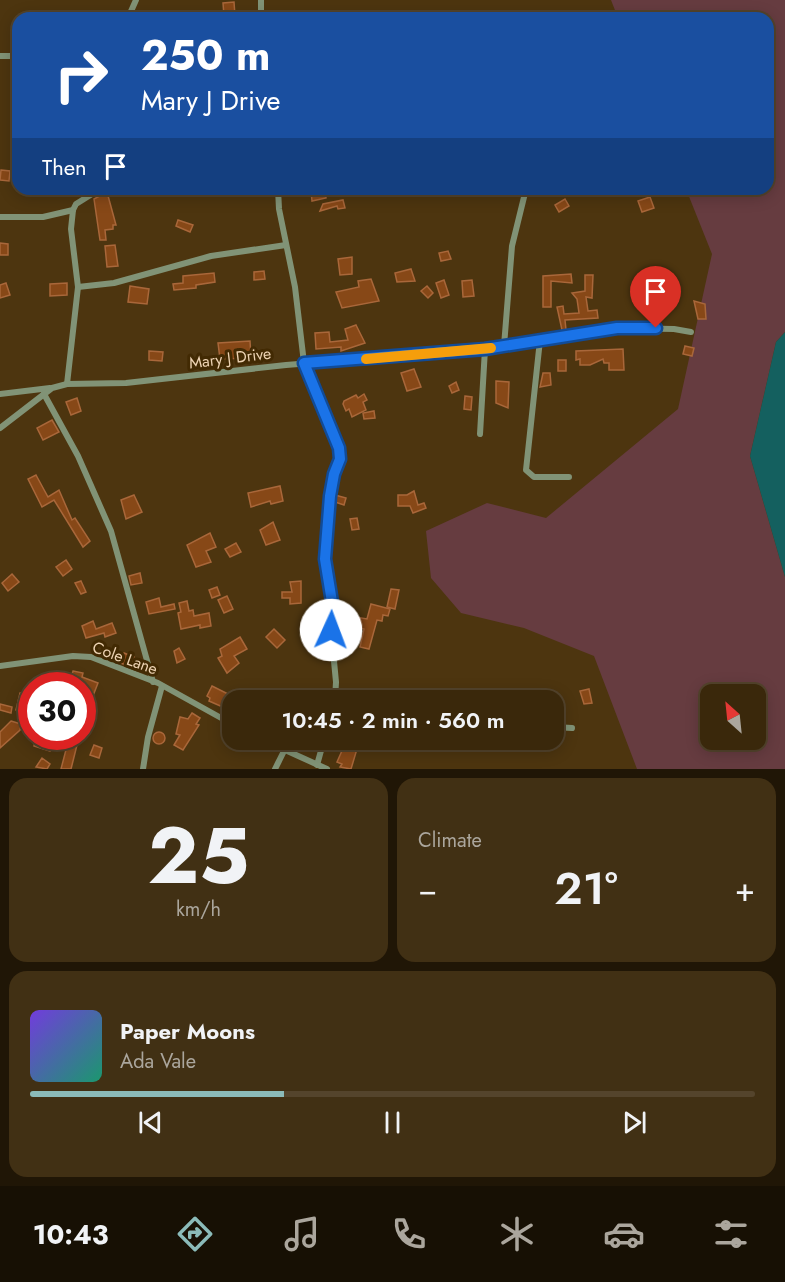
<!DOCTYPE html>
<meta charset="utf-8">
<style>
body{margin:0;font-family:Jost,sans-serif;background:#413014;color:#f1f3f6;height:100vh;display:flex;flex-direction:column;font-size:22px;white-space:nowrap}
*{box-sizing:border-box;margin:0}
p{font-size:20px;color:#aba69d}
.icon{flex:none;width:33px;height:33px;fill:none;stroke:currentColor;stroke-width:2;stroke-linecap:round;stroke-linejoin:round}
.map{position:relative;height:769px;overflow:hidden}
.details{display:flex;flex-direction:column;gap:9px;padding:9px;background:#201606;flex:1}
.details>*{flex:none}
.top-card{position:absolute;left:12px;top:12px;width:762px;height:183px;border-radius:18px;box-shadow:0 3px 15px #0003,0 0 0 2px #54442c;background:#1a4fa0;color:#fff;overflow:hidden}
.needle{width:39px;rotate:333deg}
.controls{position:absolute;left:700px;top:684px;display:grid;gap:12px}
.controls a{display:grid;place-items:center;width:66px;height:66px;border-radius:12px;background:#3a280b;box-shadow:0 3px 15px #0003,0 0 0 2px #54442c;font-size:30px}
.speed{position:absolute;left:18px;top:672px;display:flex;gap:12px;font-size:30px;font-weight:700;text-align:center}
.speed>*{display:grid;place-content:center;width:78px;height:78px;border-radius:50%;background:#3a280b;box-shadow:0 3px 15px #0003,0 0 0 2px #54442c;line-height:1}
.speed .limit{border:9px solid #d22;background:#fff;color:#111}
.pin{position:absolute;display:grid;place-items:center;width:51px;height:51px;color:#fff;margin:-62px -26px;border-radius:50% 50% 50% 0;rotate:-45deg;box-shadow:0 0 6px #0007}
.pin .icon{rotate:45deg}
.me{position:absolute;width:66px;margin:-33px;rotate:2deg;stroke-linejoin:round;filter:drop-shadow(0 0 4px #0008)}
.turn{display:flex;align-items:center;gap:21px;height:126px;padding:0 30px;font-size:27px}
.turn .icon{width:78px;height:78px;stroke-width:2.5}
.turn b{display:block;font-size:42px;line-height:51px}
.then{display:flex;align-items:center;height:57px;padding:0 30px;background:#0003;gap:12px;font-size:22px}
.big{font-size:45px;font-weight:600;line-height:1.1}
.details .tile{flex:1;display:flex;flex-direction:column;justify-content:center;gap:9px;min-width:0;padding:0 21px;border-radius:18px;background:#413014}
.details .dial{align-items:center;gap:0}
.dial b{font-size:78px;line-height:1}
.song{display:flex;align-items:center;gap:18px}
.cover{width:72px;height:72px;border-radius:9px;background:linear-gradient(135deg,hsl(260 70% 55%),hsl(160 70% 35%))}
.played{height:6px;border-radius:3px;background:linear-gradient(90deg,#8bbbb9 35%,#54442c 35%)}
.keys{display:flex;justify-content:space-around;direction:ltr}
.heat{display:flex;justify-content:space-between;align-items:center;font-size:33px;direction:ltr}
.details .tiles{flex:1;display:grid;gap:9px;grid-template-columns:1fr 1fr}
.tile:last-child{grid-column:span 2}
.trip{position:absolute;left:222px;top:690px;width:342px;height:60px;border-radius:18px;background:#3a280b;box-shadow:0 3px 15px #0003,0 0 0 2px #54442c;font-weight:600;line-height:60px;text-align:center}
.dock{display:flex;height:96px;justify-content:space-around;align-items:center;background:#171004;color:#aba69d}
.dock .icon{width:42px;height:42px}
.dock .active{color:#8bbbb9}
.dock b{font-size:27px;color:#f1f3f6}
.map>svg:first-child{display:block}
.green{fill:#663c40;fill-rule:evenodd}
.water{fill:#14605f}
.building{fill:#874817;stroke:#a9673a;stroke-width:1.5}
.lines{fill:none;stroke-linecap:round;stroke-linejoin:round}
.street{stroke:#819376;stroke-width:6}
.route-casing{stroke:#114b97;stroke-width:15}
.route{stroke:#1a73e8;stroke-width:10}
.slow{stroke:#f59e0b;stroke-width:10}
.labels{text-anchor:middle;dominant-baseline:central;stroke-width:6;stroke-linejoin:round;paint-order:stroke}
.street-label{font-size:16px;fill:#edd3b3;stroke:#422a03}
</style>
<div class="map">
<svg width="785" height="769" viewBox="0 0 785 769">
<rect width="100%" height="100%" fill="#4d350f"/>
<!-- green -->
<path class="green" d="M611 0H785V332L776 342 750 456 785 577V769H637L594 656 524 628 461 613 431 578 426 531 487 503 546 518 678 409 712 254 686 189H768V18H618ZM711 694H756V740H711Z"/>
<!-- water -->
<polygon class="water" points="785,332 785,577 750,456 776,342"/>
<!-- building -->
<g class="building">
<polygon points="234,2 235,16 224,16 223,3"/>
<polygon points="158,12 159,18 141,18 140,14"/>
<polygon points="1,170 10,171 9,181 0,180"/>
<polygon points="325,189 326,198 312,201 311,191"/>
<polygon points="107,192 116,225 113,225 113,229 105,230 106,240 100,240 94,199"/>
<polygon points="650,197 654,208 642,212 638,201"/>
<polygon points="565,199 569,206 559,212 555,205"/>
<polygon points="343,200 345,208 338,209 337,206 320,211 323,204"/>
<polygon points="178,220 193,225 190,232 176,226"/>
<polygon points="0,243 8,244 8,255 0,255"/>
<polygon points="115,245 118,266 107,267 105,246"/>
<polygon points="448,251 451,259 441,261 439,253"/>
<polygon points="352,257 352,274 340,275 338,259"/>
<polygon points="411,269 415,281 397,282 395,273"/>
<polygon points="264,271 265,279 254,280 254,272"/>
<polygon points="214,273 215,282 196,285 196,288 174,290 173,284 183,283 183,276"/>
<polygon points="571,274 572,283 551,281 551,307 543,307 543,276"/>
<polygon points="585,275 593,275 592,298 586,297 588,311 597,310 598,318 565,320 566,330 562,330 557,307 563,306 564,314 579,313 577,299 572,293 585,291"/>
<polygon points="371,279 379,301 342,308 336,292 359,287 358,281"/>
<polygon points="444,280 449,295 441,298 436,283"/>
<polygon points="472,280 474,296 463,297 462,281"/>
<polygon points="6,283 10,295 0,298 0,285"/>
<polygon points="67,283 67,295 50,296 50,284"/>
<polygon points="130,286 149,289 147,304 128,302"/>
<polygon points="427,286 433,293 428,298 421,291"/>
<polygon points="656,299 662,302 652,317 642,311 645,306 649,309"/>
<polygon points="694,301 705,304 706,319 698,319"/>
<polygon points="356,325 365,343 341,351 341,347 316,349 315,333 329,332 330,342 348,340 345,329"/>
<polygon points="250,341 251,358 220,359 218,343"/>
<polygon points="685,346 694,348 692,356 683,354"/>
<polygon points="623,349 624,370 609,370 609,363 604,363 603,359 590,365 580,365 580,359 576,360 576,351"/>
<polygon points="149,351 163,352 162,361 149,360"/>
<rect x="558" y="360" width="8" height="11"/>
<polygon points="414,369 421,387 407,391 401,373"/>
<polygon points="543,373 550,373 551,385 540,387"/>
<polygon points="496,381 509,382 508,408 496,403"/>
<polygon points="456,382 459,390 452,393 449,386"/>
<polygon points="364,394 367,400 363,402 366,410 352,417 349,409 346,411 343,404 344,401 356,395 358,398"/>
<polygon points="465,396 472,397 471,410 464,409"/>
<polygon points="77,398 81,411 71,415 66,402"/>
<polygon points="374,411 375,418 364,419 363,413"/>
<polygon points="52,420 59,432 43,440 37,428"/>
<polygon points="36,475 48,497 59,490 72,520 75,518 90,541 83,547 54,500 42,507 28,479"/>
<polygon points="280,486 283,501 271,504 270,501 251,507 248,493"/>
<polygon points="414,491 418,505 424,503 426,508 413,513 410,506 398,506 398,495 407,495"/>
<polygon points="134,495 142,512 126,519 121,500"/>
<polygon points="335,495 346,498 344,505 335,502"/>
<polygon points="357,518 359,529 352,530 350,519"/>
<polygon points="273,522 280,540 266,545 260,530"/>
<polygon points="210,533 216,547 206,551 211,562 196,567 187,545"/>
<polygon points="236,543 241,552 230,557 225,549"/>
<polygon points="66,560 72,569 63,576 56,567"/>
<polygon points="140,573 142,583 131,585 129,576"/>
<polygon points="12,574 19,582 8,591 2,583"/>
<polygon points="81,581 86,592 81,594 75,583"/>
<polygon points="301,581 301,603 290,604 290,598 282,598 282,592 292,592 290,582"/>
<polygon points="217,587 220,595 212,598 209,590"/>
<polygon points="391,589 399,590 395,609 387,607"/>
<polygon points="227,596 233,609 224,613 218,600"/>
<polygon points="159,598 161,607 174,604 175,609 149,614 146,602"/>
<polygon points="187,601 189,611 193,610 194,616 209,613 211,626 200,628 200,625 181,629 178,613 181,612 179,603"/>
<polygon points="371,604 390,609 388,616 383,615 382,621 377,620 369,649 360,647 364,629 350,625 349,627 337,626 337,618 343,619 344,615 367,619"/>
<polygon points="93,621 96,629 112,623 116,633 105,637 104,633 86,638 82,626"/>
<polygon points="317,625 326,647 318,651 313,640 310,642 305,630"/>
<polygon points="274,629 285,640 277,648 266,637"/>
<polygon points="240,637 247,649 234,656 239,663 227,673 218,658 222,656 220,649"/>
<polygon points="179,648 185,659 177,663 174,651"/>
<polygon points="124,653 134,657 130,667 121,663"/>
<polygon points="73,671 83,673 82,677 98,683 91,701 94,701 94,715 82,715 82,686 69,686"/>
<polygon points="212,686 232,696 232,711 209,701 210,698 207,696"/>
<polygon points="589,689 592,703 584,704 580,691"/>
<polygon points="316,692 326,695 324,700 313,700"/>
<polygon points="372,692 388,694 387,700 370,700"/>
<polygon points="20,693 32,695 29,713 16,710"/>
<polygon points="0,704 12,707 11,713 0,710"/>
<polygon points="192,713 200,718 196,724 199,725 183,750 174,745 180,735 176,734 180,717 188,719"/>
<polygon points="11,721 21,724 20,730 0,748 0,732"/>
<circle cx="159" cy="738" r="6"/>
<polygon points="36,736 55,736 50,751 34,746"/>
<polygon points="68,742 77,745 71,769 61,769"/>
<polygon points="345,744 357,749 351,769 340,767 342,764 337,762"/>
<polygon points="94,745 102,748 99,758 90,755"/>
<polygon points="42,758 50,764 47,769 36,767"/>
</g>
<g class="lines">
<!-- street -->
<g class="street">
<polyline points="128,18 136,0"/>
<polyline points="261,18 261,0"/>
<polyline points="0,56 18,56"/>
<polyline points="278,189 279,209 295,287 304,363 339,448 340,459 334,474 330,496 330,524 325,559 333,608 331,630 336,682 335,700"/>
<polyline points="0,217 43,217 73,210"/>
<polyline points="78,287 114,283 211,256 286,245"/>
<polyline points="540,340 526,470 534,477 569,477"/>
<polyline points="504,346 512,246 526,189"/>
<polyline points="67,384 78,287 71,229 73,210 76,204 100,189"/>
<polyline points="0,394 50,388"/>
<polyline points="44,394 78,456 111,531 153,682"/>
<polyline points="0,428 52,388 67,384 126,383 286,365 485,349 617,328 674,329 691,332"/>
<polyline points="480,434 485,349"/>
<polyline points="0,666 73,656 91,657 158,683 232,724"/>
<polyline points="554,727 572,728"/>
<polyline points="263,740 327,769"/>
<polyline points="364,740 379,743 413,740"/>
<polyline points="317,765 324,740"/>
<polyline points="143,769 148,737 162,686"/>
<polyline points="275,769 286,747"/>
</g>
</g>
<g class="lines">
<!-- route casing -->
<g class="route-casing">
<polyline id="route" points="331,630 333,608 325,559 330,496 334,474 340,459 339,448 304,363 485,349 617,328 656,328"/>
</g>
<!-- route -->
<use href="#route" class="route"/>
<!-- slow -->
<polyline class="slow" points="366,359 491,348"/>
</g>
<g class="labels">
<!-- street labels -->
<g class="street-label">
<text transform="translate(230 358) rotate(-7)">Mary J Drive</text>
<text transform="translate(125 658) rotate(20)">Cole Lane</text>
</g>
</g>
</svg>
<div class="controls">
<a><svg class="needle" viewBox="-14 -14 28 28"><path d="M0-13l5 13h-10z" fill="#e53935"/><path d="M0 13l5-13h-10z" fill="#aba69d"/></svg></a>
</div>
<div class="speed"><div class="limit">30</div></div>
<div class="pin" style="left:656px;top:328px;background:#d93025"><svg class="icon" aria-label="arrive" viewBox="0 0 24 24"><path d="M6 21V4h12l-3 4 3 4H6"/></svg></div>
<svg class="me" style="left:331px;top:630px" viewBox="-20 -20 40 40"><circle r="19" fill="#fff"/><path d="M0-13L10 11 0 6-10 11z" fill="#1a73e8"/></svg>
<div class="trip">10:45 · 2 min · 560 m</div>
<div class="top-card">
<div class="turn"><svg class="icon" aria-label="right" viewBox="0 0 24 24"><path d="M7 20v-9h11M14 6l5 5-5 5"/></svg><div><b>250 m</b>Mary J Drive</div></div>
<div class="then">Then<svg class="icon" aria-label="arrive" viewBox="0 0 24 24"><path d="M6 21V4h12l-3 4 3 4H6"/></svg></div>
</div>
</div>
<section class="details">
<div class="tiles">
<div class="tile dial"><b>25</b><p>km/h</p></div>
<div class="tile"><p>Climate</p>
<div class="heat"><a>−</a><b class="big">21°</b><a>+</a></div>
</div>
<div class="tile">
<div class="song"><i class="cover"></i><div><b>Paper Moons</b><p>Ada Vale</p></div></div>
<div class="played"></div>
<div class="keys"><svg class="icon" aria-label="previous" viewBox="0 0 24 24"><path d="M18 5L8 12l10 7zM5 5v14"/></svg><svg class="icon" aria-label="pause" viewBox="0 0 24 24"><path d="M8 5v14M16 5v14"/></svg><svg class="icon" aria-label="next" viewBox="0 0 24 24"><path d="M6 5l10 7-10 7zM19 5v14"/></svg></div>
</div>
</div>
</section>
<nav class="dock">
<b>10:43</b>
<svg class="icon active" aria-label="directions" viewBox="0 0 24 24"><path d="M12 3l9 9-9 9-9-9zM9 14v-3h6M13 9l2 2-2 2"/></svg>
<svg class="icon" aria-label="music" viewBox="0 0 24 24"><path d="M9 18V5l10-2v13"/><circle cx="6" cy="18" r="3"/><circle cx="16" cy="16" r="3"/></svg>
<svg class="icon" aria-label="phone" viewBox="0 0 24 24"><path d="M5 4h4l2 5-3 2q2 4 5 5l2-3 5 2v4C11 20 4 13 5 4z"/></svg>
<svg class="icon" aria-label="climate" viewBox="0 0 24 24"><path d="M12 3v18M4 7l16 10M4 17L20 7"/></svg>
<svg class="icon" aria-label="car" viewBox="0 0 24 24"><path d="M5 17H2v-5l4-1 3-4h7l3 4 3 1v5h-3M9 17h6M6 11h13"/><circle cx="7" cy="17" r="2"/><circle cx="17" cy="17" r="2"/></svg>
<svg class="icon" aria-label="filters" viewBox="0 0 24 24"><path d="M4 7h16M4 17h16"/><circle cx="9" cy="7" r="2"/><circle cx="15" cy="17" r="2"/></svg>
</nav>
